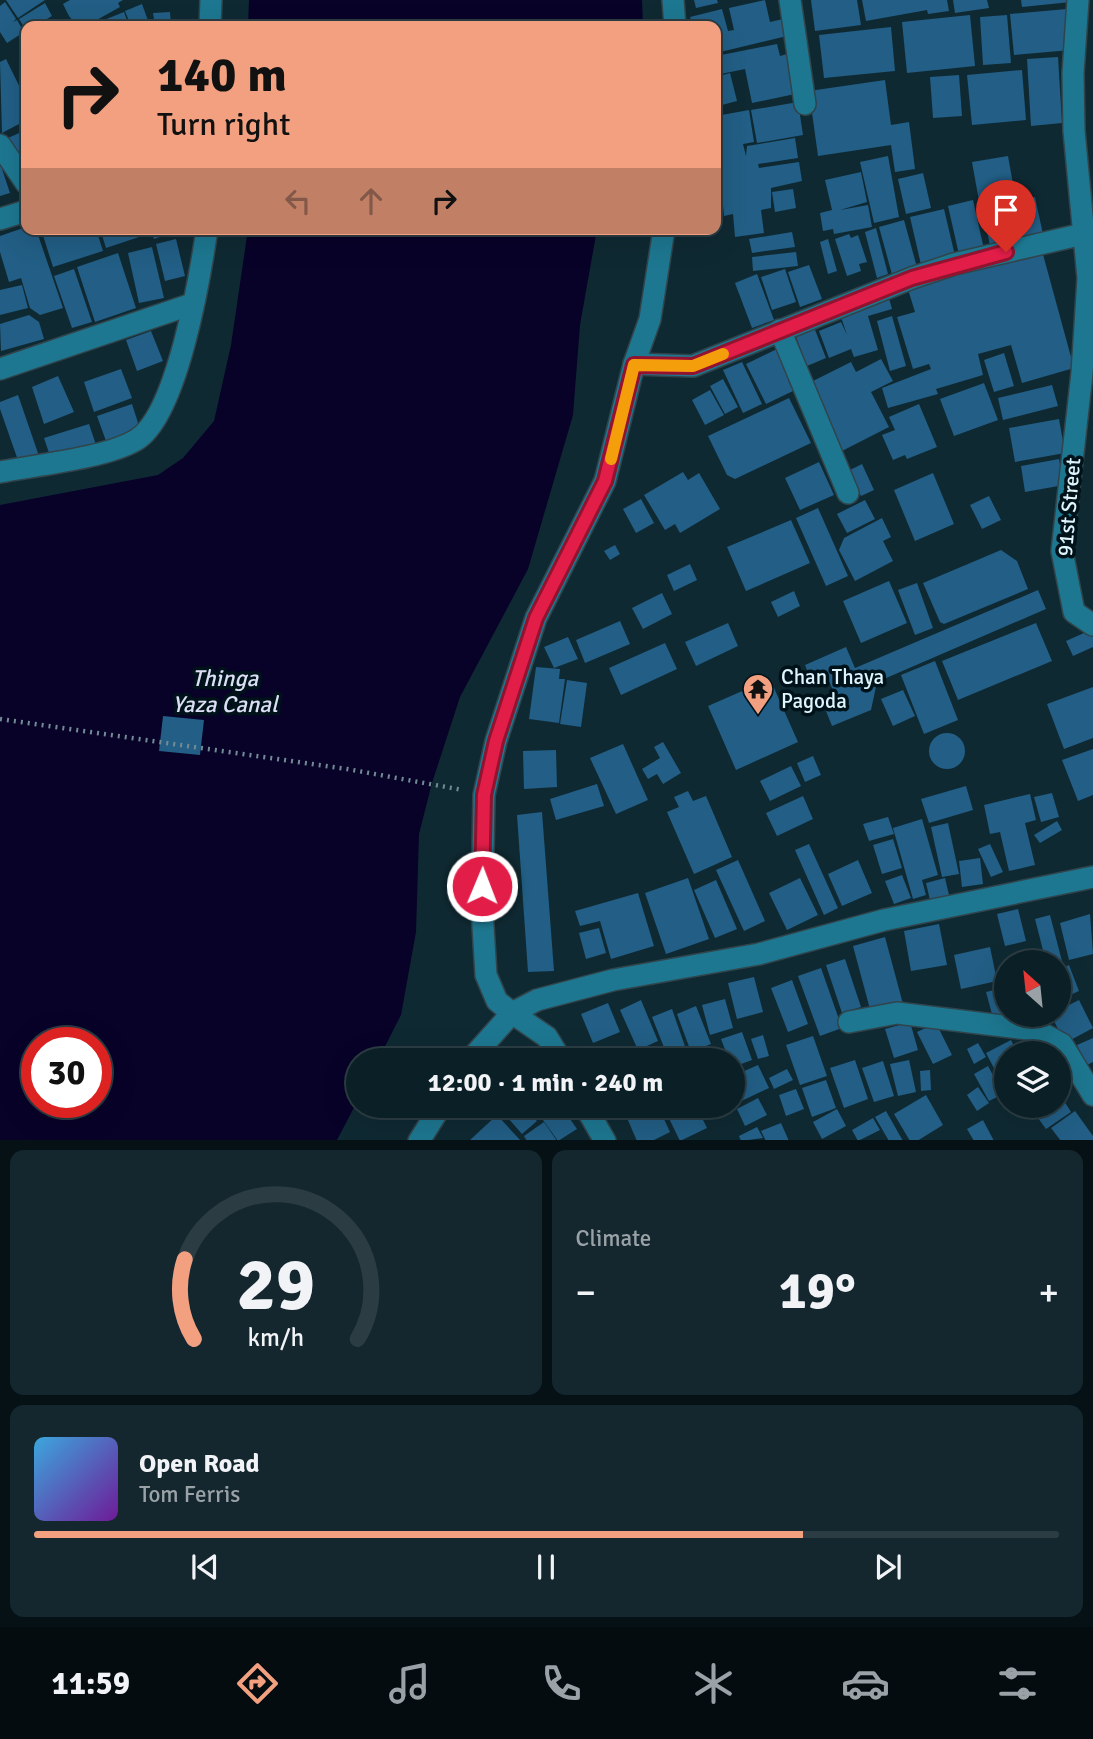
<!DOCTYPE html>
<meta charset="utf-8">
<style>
body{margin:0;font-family:Signika,sans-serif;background:#14272e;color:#f1f3f6;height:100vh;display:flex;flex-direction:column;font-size:26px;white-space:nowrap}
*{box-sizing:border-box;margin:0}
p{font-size:23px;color:#9aa2a7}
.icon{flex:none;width:38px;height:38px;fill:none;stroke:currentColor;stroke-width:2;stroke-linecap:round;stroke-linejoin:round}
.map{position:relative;height:1140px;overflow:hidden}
.side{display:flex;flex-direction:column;gap:10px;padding:10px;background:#061115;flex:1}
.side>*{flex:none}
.hud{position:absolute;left:21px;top:21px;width:700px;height:214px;border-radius:14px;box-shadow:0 7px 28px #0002,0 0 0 2px #2b3d43;background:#f2a080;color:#111;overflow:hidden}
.needle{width:46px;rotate:333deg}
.buttons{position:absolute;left:994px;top:950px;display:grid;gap:14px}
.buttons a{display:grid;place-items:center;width:77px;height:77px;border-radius:50%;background:#0b1f26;box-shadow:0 7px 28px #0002,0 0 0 2px #2b3d43;font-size:35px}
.speed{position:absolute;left:21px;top:1027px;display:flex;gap:14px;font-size:35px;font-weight:700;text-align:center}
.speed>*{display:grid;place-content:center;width:91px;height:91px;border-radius:50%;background:#0b1f26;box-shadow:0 7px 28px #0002,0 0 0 2px #2b3d43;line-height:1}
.speed .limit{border:10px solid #d22;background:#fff;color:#111}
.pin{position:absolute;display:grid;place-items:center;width:60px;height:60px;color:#fff;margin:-72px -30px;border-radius:50% 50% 50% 0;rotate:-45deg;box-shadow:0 0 7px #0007}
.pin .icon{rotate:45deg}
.me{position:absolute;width:77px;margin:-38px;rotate:1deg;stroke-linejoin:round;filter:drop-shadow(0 0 5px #0008)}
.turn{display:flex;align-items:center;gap:24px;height:147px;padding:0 21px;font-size:32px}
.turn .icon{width:91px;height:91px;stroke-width:2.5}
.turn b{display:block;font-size:49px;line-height:60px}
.lanes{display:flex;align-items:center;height:66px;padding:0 21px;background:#0003;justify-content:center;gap:35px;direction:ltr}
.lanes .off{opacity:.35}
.big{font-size:52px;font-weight:700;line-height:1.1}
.side .tile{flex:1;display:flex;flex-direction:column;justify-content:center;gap:10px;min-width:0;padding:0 24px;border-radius:14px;background:#14272e}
.side .dial{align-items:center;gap:0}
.dial svg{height:182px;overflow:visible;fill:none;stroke:#2b3d43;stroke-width:7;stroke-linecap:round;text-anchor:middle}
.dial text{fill:#f1f3f6;stroke:none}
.song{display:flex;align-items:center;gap:21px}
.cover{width:84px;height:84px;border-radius:10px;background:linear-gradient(135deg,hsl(200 70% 55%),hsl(280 70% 35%))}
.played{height:7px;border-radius:4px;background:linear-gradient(90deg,#f2a080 75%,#2b3d43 75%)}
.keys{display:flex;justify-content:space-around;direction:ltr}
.heat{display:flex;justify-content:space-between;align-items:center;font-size:38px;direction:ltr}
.side .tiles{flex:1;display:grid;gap:10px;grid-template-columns:1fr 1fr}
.tile:last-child{grid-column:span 2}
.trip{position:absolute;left:346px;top:1048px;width:399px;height:70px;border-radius:35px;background:#0b1f26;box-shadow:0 7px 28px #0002,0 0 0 2px #2b3d43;font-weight:700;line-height:70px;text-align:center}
.dock{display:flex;height:112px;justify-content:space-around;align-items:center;background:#040c0f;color:#9aa2a7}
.dock .icon{width:49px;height:49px}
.dock .current{color:#f2a080}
.dock b{font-size:32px;color:#f1f3f6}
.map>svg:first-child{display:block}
.water{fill:#080229;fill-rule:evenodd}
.building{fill:#225e85}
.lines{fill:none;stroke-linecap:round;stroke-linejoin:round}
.street-casing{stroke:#31444b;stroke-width:24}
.path{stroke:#738b94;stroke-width:4.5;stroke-dasharray:2 5;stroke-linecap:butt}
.street{stroke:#1d7790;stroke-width:21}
.route-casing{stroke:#92132f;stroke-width:18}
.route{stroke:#e11d48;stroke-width:12}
.slow{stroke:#f59e0b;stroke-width:12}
.labels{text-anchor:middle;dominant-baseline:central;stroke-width:7;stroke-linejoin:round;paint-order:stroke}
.street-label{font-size:21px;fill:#def5fd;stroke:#001219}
.poi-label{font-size:21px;fill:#def5fd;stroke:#001219;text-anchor:start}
.water-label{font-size:23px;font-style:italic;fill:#dcdef6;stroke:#001219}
</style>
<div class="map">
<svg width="1093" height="1141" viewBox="0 0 1093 1141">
<rect width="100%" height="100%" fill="#0f2932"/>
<!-- water -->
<g class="water">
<polygon points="249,0 642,0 643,26 248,26"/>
<path d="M248 229H597L580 325 573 415 528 569 460 697 432 783 419 834 416 932 401 1015 378 1060H359V1098L337 1140 0 1141V505L158 475 183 458 214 421 231 345ZM37 1043H96V1102H37Z"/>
</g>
<!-- building -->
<g class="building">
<polygon points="6,0 45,0 18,18"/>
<polygon points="70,0 123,0 118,3 120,7 86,26 77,26 69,16 63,4"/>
<polygon points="694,0 717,0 718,3 696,8"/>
<polygon points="765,0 770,22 783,19 787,36 716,53 716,26 693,26 690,17 722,9 728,31 734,30 729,8"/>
<polygon points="811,0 857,0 861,25 815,31"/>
<polygon points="862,0 947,0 949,11 928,14 927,10 866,21"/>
<polygon points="953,0 987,0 989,8 955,13"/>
<polygon points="1021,0 1071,0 1071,2 1022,7"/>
<polygon points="5,2 16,19 13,22 17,20 24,32 7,43 0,32 0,6"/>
<polygon points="45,3 52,16 35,26 26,26 26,30 19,19"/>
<polygon points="142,4 150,26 131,26 125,11"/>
<polygon points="1067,9 1071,50 1014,55 1010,14"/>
<polygon points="124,12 129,26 106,26 104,20"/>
<polygon points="170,12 171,26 155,26 153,13"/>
<polygon points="970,15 975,66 907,73 902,22"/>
<polygon points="1007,15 1011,63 983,65 980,17"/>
<polygon points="891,27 895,71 824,78 819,35"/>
<polygon points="777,44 780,56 787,54 795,94 752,103 745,69 716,75 716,56"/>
<polygon points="1058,57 1062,123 1031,126 1027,59"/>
<polygon points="6,59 26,100 26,126 22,129 19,124 2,133 0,62"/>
<polygon points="1022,70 1026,120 972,125 967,75"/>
<polygon points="730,73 737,101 718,106 716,77"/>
<polygon points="959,75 962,116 933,118 930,77"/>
<polygon points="885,80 891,125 909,122 915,169 895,172 891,145 818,156 809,91"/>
<polygon points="798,102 803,135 757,143 751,110"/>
<polygon points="749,110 754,142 743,144 746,156 747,146 795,138 798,158 758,164 759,168 799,162 802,181 771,188 771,208 761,210 764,233 735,237 733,214 724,216 722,194 718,195 717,183 720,183 716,178 716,160 718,159 716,158 716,116"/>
<polygon points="26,130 26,177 8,138"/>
<polygon points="0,150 7,168 2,169 10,193 0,196"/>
<polygon points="888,156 899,217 874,223 860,162"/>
<polygon points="1008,156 1015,195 979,201 972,162"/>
<polygon points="861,172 867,202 840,210 868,205 872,227 834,234 833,229 823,231 820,213 832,210 825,180"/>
<polygon points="923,173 931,208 906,214 898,179"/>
<polygon points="793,189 796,208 775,212 772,192"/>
<polygon points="1035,197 1044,239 991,250 982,208"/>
<polygon points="973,200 985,254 960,259 948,206"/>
<polygon points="944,209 956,260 922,269 910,217"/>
<polygon points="904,220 918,271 893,278 879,227"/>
<polygon points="26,227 36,229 63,308 40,315 30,308 21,278 9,282 0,252 0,236"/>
<polygon points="876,228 888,274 877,278 865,232"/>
<polygon points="41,229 96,229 103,251 53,267"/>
<polygon points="100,229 147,229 148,234 106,248"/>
<polygon points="151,229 180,229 180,230 154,239"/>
<polygon points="792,232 795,247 752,253 749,239"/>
<polygon points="849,234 851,238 858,235 867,262 859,264 861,271 847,276 835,239"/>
<polygon points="176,239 185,276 165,281 156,244"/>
<polygon points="828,239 837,271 828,274 820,242"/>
<polygon points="152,247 164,298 139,303 128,253"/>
<polygon points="1041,247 1074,368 1022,383 1011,345 978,354 983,375 936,389 938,394 888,408 882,388 931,369 929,364 913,369 897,317 915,312 907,286"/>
<polygon points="796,252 798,266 753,271 752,257"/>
<polygon points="118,253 136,308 95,322 77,267"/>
<polygon points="809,265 822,299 800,307 788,272"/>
<polygon points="74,269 92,322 72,328 54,276"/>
<polygon points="785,269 796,302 772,310 761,277"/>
<polygon points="757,274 774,320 752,328 735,283"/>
<polygon points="22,285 28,308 0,315 0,290"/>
<polygon points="887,291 892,309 868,316 878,350 854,357 851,349 829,358 819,331 841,322 847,335 838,308"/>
<polygon points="29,315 39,322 44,339 1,351 0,324"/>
<polygon points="892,316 906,366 890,371 877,321"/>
<polygon points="812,322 826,358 807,366 793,329"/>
<polygon points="151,331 163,361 137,371 126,340"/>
<polygon points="779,348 791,373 788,380 793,391 766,404 746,364"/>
<polygon points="1004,353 1014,386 994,392 984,360"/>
<polygon points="881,359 893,381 871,392 889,427 840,452 805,385 851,362 856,372"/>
<polygon points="742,362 762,404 743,413 723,370"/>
<polygon points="121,369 132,398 94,412 84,382"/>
<polygon points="58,376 74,412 44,424 32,387"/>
<polygon points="723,379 738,407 725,414 710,386"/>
<polygon points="984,383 998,420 954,436 940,399"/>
<polygon points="1052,385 1058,406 1003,420 998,398"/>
<polygon points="710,390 724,415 705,425 692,400"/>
<polygon points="18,395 40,459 20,466 0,409 0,402"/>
<polygon points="789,398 811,443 735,479 727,475 708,436"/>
<polygon points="132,404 140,429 106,441 97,416"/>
<polygon points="919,404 937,447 907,459 905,455 893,460 882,435 895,430 889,417"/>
<polygon points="1059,419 1065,453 1015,462 1009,428"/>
<polygon points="89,424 96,445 51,459 44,438"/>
<polygon points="1059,459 1064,485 1025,492 1021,466"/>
<polygon points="819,462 834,495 800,510 785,478"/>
<polygon points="862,464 874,490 861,496 848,471"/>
<polygon points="683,472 688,480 699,473 720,509 680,533 675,524 665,530 644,495"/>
<polygon points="933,473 954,524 915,541 894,490"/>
<polygon points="989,496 1001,520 982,529 970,505"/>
<polygon points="641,499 654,523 636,533 623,509"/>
<polygon points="865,500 875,519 847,533 837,514"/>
<polygon points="818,508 848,576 826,586 796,518"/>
<polygon points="882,518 891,537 883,541 893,561 855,581 839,550 844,538"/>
<polygon points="791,520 810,563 746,591 727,547"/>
<polygon points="615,545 620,554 610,560 604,551"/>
<polygon points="1001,550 1017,561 1028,589 944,624 940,622 923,583"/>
<polygon points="690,564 697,580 674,591 667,575"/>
<polygon points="889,581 907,623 861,643 843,601"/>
<polygon points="917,583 933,628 915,635 898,590"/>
<polygon points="1038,590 1046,609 877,682 871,710 832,726 826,711 839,705 826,674 811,680 805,665 846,647 855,668"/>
<polygon points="794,591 800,606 778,617 771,602"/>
<polygon points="662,593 672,614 643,629 632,608"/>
<polygon points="620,621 630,644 585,663 576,640"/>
<polygon points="728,623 738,646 696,666 685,642"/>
<polygon points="1036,623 1052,661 958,700 942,661"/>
<polygon points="1093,629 1093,647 1073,656 1066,641"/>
<polygon points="568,637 578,659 554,668 544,647"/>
<polygon points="665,643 677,669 621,695 609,668"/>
<polygon points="935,661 958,720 924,734 901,675"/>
<polygon points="536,667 560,669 559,679 565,679 559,723 529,719"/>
<polygon points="770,679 798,742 736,770 708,706"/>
<polygon points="567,680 587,683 581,727 560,724"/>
<polygon points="1093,687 1093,738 1064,749 1047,704"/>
<polygon points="903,690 915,716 893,726 881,699"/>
<polygon points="163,716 204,720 200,755 159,751"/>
<circle cx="947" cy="751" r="18"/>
<polygon points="663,742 681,773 663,784 657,774 648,779 642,769 660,758 654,747"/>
<polygon points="623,744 648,800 616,814 590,758"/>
<polygon points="1093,749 1093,795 1078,801 1062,760"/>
<polygon points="556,750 557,787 524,789 523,751"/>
<polygon points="813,756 821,775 805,782 797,763"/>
<polygon points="791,766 801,786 770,801 760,781"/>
<polygon points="597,784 604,806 556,820 550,799"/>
<polygon points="966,786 973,810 929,823 921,799"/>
<polygon points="688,791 693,801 706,796 732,857 694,874 667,812 679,807 674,797"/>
<polygon points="1052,793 1059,817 1041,822 1034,797"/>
<polygon points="1030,794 1036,820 1025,823 1035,865 1009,871 1000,832 990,834 984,805"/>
<polygon points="803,796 813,819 777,836 766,813"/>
<polygon points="542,812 554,971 528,972 517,815"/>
<polygon points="888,817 894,834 869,841 863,824"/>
<polygon points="922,819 938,875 922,880 926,895 913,899 893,828"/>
<polygon points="1057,821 1062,830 1040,843 1034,835"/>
<polygon points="948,823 959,874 942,877 931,827"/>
<polygon points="893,839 902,868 882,874 873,845"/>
<polygon points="809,844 838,908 824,915 795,850"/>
<polygon points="990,844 1003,872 991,877 978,849"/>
<polygon points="980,858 983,884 962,887 959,861"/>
<polygon points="738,860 765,921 744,931 716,870"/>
<polygon points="858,860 872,893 842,906 828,874"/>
<polygon points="902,875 911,898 894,904 885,881"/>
<polygon points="688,878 709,939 666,954 645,893"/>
<polygon points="800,878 818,915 787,930 769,893"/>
<polygon points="945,878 949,895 930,900 926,883"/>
<polygon points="716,880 737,929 715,938 694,890"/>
<polygon points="638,893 654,946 611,959 600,921 580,926 575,911"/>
<polygon points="1018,909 1026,941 1005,946 997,914"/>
<polygon points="1090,914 1093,954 1069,960 1060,923"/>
<polygon points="1050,915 1063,965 1059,966 1059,962 1046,962 1035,919"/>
<polygon points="939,924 947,965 911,971 904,931"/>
<polygon points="599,928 606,953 586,959 579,933"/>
<polygon points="885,937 903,1004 871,1013 853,946"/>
<polygon points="990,947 997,981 961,989 954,955"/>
<polygon points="845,959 861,1007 842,1013 826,965"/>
<polygon points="1069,965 1079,991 1059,1000 1059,970"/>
<polygon points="821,968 842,1028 820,1036 798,976"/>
<polygon points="754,977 763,1012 737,1019 728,983"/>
<polygon points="792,980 808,1024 788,1032 771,988"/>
<polygon points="1006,987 1006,1014 993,1018 986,992"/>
<polygon points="725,999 733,1028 710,1035 702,1005"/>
<polygon points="641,1000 658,1041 638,1050 620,1010"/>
<polygon points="1079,1000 1093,1028 1065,1043 1051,1015 1059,1015 1059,1010"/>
<polygon points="608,1003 620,1032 593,1043 581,1014"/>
<polygon points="696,1006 711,1044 691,1052 677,1014"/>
<polygon points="672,1009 688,1055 669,1060 652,1017"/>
<polygon points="910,1022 918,1050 894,1058 885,1029"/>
<polygon points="936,1023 952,1055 933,1064 917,1032"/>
<polygon points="742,1032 752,1060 733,1067 733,1060 729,1060 721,1039"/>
<polygon points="763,1035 769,1056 758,1059 751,1039"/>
<polygon points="813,1036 827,1076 800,1085 786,1045"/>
<polygon points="1093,1038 1093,1062 1087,1065 1077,1045"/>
<polygon points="1011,1040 1018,1054 1006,1054 1006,1091 986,1053"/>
<polygon points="978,1043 986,1057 974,1064 967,1049"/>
<polygon points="716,1049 720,1060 689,1060 688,1058"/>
<polygon points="855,1060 868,1099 844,1108 830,1068"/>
<polygon points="909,1060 916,1092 898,1096 890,1064"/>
<polygon points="883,1061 894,1096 874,1102 862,1068"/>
<polygon points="758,1065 769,1088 733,1105 733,1076"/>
<polygon points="988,1066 1003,1094 989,1101 974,1074"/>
<polygon points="787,1069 793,1080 774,1089 769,1078"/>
<polygon points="930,1070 931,1090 921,1091 920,1071"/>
<polygon points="826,1080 836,1108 812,1117 802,1088"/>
<polygon points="978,1087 989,1103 977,1111 967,1095"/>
<polygon points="796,1089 804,1109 786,1116 779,1095"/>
<polygon points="1059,1093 1071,1112 1046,1129 1033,1111 1040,1106 1059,1106"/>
<polygon points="926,1095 943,1125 917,1141 910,1141 894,1114"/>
<polygon points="758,1098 767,1115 745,1126 737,1109"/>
<polygon points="521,1106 537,1121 522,1134 508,1118"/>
<polygon points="548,1106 561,1106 577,1129 558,1141 538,1113"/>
<polygon points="610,1106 637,1106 614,1115"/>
<polygon points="654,1106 658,1106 670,1132 652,1141 637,1141 627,1118"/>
<polygon points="663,1106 696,1106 707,1128 680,1141"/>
<polygon points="701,1106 718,1106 721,1111 706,1118"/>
<polygon points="837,1109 846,1126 822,1139 813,1122"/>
<polygon points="886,1111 903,1141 889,1141 875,1117"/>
<polygon points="1075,1111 1093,1136 1093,1141 1061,1141 1051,1128"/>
<polygon points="497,1115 521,1141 469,1141"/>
<polygon points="873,1118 880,1130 858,1141 852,1130"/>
<polygon points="983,1120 994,1141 974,1141 967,1129"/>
<polygon points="544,1122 557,1141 527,1141 524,1136"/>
<polygon points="781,1123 789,1141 766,1141 761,1131"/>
<polygon points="757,1127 763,1138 741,1141 739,1136"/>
</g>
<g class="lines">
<!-- street casing -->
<g class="street-casing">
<g id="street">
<polyline points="673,0 675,26"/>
<polyline points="790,0 805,104"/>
<polyline points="1078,0 1073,73 1074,131 1088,278 1082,373 1062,551 1074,612 1093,625"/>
<polyline points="210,26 211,0"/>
<polyline points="0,145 26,183"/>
<polyline points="0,219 26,211"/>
<polyline points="780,330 848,493"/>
<polyline points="634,364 693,366 912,278 954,264 1083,234"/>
<polyline points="0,369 192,304"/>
<path d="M0 472C37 465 106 458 136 440 177 416 200 277 207 229"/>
<polyline points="849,1022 897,1013 1036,1030 1062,1044 1093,1095"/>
<polyline points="470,1060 512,1013 497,1001 486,975 482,910 484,795 496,741 536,618 605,481 634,364 650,319 664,229"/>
<polyline points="561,1060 547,1037 512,1013 537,1000 613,980 759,954 884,920 1093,877"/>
<polyline points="585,1106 605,1141"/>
<polyline points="419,1141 441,1106"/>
</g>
</g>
<!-- path -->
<polyline class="path" points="0,719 347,769 463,790"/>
<!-- street -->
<use href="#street" class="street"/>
</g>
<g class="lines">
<!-- route casing -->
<g class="route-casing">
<polyline id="route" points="482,886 484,795 496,741 536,618 605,481 634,365 693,366 912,278 1006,252"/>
</g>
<!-- route -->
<use href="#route" class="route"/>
<!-- slow -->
<polyline class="slow" points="611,459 634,365 693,366 723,354"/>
</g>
<!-- icons -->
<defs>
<g id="temple-pin" transform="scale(1.575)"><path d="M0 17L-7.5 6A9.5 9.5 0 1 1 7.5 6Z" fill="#f2a080" stroke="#001219"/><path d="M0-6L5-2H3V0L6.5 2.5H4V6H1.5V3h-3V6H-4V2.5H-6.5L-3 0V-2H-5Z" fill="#111"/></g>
</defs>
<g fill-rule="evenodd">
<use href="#temple-pin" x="758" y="689"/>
</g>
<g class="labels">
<!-- street labels -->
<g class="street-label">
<text transform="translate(1069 507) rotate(-85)">91st Street</text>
</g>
<!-- poi labels -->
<g class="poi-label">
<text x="781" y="677">Chan Thaya<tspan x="781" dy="24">Pagoda</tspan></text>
</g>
<!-- water labels -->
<g class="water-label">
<text x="225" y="678">Thinga<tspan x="225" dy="26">Yaza Canal</tspan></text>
</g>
</g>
</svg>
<div class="buttons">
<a><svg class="needle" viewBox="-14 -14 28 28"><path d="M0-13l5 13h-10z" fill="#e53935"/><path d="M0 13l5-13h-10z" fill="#9aa2a7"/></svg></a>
<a><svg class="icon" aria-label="layers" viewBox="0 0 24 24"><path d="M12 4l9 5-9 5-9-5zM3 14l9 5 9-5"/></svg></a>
</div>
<div class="speed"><div class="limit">30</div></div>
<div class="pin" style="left:1006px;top:252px;background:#d93025"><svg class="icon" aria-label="arrive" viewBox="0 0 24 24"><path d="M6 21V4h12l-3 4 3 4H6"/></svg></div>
<svg class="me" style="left:482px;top:886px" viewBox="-20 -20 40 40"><circle r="17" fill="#e11d48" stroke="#fff" stroke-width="3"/><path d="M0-11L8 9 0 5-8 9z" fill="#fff"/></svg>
<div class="trip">12:00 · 1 min · 240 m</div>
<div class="hud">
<div class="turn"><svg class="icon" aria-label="right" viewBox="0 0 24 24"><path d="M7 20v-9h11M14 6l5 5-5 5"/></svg><div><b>140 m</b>Turn right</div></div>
<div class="lanes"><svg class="icon off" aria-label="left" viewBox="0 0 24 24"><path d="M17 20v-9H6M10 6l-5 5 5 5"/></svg><svg class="icon off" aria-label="ahead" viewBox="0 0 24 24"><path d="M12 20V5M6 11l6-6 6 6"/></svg><svg class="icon" aria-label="right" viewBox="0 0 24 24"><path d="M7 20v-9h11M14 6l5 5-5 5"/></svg></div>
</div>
</div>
<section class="side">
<div class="tiles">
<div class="tile dial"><svg viewBox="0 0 100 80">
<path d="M14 69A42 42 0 1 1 86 69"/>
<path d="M14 69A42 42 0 0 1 10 34" stroke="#f2a080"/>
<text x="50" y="56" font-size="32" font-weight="700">29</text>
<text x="50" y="72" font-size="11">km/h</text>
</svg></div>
<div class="tile"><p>Climate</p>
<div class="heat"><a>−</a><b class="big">19°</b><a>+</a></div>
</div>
<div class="tile">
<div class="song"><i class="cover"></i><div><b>Open Road</b><p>Tom Ferris</p></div></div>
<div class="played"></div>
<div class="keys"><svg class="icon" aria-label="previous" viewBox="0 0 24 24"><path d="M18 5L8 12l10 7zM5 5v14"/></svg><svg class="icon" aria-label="pause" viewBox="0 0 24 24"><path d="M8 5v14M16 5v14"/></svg><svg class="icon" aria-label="next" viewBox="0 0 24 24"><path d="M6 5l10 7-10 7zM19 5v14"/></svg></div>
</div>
</div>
</section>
<nav class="dock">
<b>11:59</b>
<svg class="icon current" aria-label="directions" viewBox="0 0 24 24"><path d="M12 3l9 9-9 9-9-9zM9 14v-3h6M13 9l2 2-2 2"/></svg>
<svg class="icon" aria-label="music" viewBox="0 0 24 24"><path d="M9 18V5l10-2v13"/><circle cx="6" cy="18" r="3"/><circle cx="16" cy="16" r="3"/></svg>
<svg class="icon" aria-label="phone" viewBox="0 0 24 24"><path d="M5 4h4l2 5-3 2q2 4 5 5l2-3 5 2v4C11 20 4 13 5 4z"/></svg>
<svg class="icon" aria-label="climate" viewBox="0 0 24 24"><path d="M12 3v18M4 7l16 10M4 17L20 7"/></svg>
<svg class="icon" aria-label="car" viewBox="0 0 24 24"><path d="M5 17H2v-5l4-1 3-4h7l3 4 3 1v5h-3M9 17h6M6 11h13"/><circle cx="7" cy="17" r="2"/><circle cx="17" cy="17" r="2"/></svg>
<svg class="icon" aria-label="filters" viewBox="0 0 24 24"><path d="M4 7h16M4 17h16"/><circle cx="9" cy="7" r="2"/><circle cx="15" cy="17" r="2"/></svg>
</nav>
